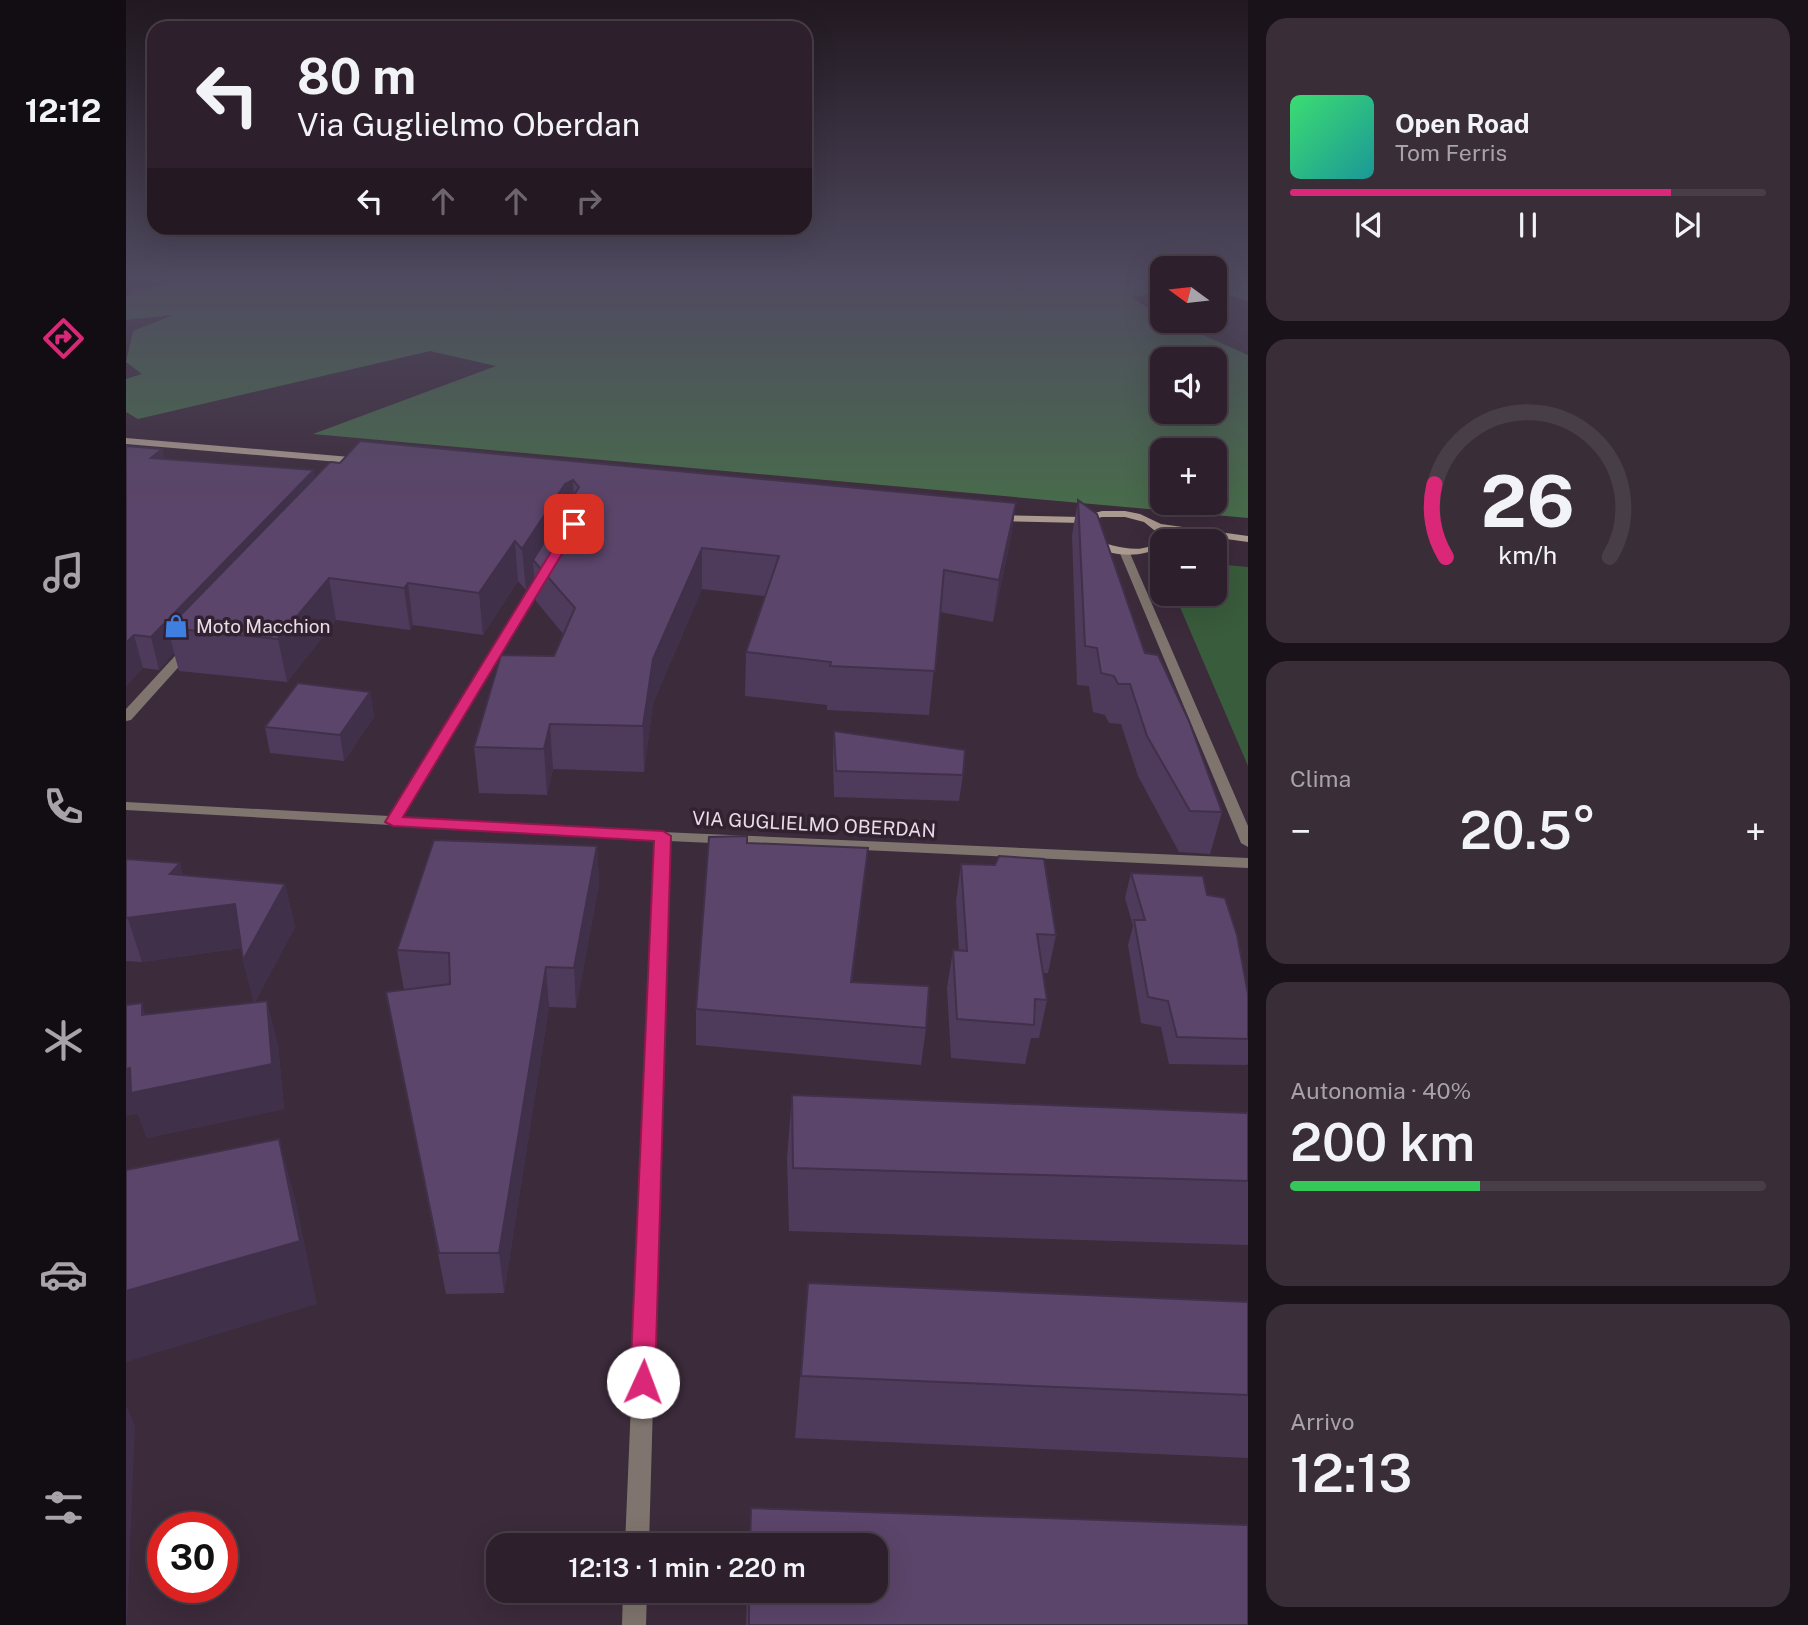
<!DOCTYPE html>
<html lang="it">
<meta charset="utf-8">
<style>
body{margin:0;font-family:"Public Sans",sans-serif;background:#392d38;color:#f1f3f6;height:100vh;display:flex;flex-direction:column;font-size:26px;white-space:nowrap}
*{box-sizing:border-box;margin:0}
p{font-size:23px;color:#a7a3a9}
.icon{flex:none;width:38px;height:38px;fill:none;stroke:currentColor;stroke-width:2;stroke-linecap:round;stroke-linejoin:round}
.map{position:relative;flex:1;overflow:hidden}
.drawer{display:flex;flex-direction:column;gap:18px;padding:18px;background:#191218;width:560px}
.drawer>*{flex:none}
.banner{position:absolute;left:21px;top:21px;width:665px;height:214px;border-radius:21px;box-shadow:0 7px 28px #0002,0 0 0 2px #483e48;background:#2d202c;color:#f1f3f6;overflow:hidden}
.needle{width:46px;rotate:285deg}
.buttons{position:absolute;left:1024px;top:256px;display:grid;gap:14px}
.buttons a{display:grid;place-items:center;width:77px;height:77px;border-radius:14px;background:#2d202c;box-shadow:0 7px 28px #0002,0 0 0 2px #483e48;font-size:35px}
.speed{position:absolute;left:21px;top:1512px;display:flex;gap:14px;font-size:35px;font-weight:700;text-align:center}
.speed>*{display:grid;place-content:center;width:91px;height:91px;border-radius:50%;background:#2d202c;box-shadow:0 7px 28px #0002,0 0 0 2px #483e48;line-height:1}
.speed .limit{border:10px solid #d22;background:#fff;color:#111}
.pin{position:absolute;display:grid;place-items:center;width:60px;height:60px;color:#fff;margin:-30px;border-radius:14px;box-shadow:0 4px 10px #0006}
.me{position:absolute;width:77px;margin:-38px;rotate:2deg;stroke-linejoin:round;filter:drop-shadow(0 0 5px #0008)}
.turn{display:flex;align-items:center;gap:24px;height:147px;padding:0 35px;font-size:32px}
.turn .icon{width:91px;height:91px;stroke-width:2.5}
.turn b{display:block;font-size:49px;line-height:60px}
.lanes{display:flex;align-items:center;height:66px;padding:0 35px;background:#0003;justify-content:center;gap:35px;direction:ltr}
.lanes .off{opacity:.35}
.big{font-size:52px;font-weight:600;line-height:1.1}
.drawer .tile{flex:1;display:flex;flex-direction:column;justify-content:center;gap:10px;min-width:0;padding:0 24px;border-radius:21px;background:#392d38}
.drawer .dial{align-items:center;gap:0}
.dial svg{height:182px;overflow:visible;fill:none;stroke:#483e48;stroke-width:7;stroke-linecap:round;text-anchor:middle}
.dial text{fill:#f1f3f6;stroke:none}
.song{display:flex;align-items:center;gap:21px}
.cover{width:84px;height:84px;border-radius:10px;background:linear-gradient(135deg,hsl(140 70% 55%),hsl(180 70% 35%))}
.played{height:7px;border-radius:4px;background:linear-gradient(90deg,#db2777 80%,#483e48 80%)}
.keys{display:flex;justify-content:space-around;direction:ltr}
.heat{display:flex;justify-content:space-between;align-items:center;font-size:38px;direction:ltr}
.charge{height:10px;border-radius:5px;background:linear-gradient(90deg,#34c759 40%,#483e48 0)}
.trip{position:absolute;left:360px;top:1533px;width:402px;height:70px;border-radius:21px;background:#2d202c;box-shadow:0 7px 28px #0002,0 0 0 2px #483e48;font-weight:600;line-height:70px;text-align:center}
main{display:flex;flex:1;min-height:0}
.dock{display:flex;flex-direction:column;width:126px;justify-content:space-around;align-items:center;background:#120d12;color:#a7a3a9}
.dock .icon{width:49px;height:49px}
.dock .active{color:#db2777}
.dock b{font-size:32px;color:#f1f3f6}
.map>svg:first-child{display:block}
.green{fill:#395c3c}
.forest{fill:#486c4b;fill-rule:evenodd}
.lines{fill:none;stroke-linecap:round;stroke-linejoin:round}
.street{fill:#7f756e;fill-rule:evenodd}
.secondary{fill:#ab9a8f;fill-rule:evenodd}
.wall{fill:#4e3b5b}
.shaded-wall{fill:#40304a}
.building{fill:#5b456a;stroke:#40304a;stroke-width:2}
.route{fill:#db2777;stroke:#8e194d;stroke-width:2}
.labels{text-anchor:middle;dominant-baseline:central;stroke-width:7;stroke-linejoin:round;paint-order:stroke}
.poi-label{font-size:19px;fill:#e8dce6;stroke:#322131;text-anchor:start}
.street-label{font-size:19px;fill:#e8dce6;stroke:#322131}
</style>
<main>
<nav class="dock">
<b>12:12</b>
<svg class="icon active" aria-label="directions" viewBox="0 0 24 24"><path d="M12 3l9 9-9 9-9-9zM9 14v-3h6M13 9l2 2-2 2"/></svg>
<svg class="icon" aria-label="music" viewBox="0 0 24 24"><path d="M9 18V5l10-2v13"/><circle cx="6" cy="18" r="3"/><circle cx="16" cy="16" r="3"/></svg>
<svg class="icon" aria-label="phone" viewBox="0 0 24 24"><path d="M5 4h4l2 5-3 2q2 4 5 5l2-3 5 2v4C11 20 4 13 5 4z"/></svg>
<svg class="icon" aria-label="climate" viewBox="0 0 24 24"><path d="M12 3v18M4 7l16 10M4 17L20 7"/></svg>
<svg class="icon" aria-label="car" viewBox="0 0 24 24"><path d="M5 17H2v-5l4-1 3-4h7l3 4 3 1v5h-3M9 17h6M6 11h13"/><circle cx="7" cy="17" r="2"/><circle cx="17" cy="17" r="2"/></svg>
<svg class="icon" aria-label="filters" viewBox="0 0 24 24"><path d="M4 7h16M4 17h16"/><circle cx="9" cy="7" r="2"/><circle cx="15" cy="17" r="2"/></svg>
</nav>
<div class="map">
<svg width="1122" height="1625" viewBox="0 0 1122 1625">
<rect width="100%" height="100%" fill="#3c2b3b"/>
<!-- green -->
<polygon class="green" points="1089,564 1122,567 1122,766 1048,593 1088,593"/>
<!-- forest -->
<g class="forest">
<path d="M54 281H119L135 284 149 281H1036V292L1005 297 1036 317V320H1043L1122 355V518L187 434 370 366 304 351 12 419 0 412V379L16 374 0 362 7 331 47 315 0 320V297L8 291ZM1036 359H1088V411H1036ZM1036 450H1088V502H1036Z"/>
<polygon points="1089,281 1122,281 1122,301 1089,291"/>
</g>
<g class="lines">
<!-- street -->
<g class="street">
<polygon points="998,548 1003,551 1122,826 1122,847 1115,843 993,551"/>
<polygon points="417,572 422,575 277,817 536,832 1122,858 1122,868 543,841 523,1545 499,1545 529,840 0,810 0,802 263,816 412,575"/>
<polygon points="63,644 69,648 67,651 5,720 0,721 0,709 59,645"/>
<polygon points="497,1591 521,1591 520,1625 496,1625"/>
</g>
<!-- secondary -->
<g class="secondary">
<polygon points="0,438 236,458 241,461 236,464 0,444"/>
<path d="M976 511H999L1014 514 1035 524 1122 536V542L1042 531 1041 541H1036V546C1016 559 982 557 963 543L968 540C985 545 1026 560 1033 534L1018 522 999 517H976L956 523 870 521 865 518 870 515 955 517Z"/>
</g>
</g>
<!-- wall -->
<g class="wall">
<polygon points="36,449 38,459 189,477 204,462 890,503 884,542 867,622 814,612 803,715 701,710 701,705 619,696 620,652 639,596 576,589 527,703 518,772 427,769 421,795 353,793 348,747 428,656 438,635 410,601 408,576 400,590 392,581 357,635 287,625 284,630 210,620 161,682 53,671 48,653 33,670 17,668 0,686"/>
<polygon points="952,500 1019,653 1096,812 1084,854 1053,852 1012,776 995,724 983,723 979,715 967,712 963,686 951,685 946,535"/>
<polygon points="244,692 248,717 218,761 144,753 139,727"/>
<polygon points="708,731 837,775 833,801 708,797 707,756"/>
<polygon points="621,843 738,883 726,982 800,1028 795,1065 570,1045 570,1009"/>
<polygon points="471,846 473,884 450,1008 423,1007 378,1293 320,1294 260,992 278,990 271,950"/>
<polygon points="0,859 54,863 57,876 159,884 169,927 129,1002 152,1045 158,1109 21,1138 12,1114 20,1014 128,1002 117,960 115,948 16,962 0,961"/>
<polygon points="835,864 930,935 922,973 917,973 921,1000 913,1038 905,1038 899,1064 825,1058 821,988 827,950 833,951 830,901"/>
<polygon points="1005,873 1081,895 1122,994 1122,1063 1121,1065 1043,1064 1035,1027 1015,1023 1002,945 1007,926 999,898"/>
<polygon points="666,1095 1122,1113 1122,1245 663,1231 661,1158"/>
<polygon points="682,1283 1122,1302 1122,1458 669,1438"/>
<polygon points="625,1508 1122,1625 620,1625 621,1591 751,1591 751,1545 623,1545"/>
</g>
<!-- shaded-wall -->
<g class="shaded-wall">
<polygon points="36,449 43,477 25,458"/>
<polygon points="188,470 193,499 42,628 48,653 33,670 25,637"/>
<polygon points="447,480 449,519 407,560 408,576 400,590 396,549 439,484"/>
<polygon points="890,503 884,542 867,622 873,580"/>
<polygon points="389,541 392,581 357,635 353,593"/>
<polygon points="576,548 576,589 527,703 518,772 517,726 527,659"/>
<polygon points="203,578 210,620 161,682 152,639"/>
<polygon points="282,583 287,625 284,630 278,588"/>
<polygon points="8,635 17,668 0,686 0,643"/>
<polygon points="244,692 248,717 218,761 214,735"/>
<polygon points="424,724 427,769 421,795 418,749"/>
<polygon points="471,846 473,884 450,1008 448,968"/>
<polygon points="742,848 738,883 722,1019 725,982"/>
<polygon points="54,863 65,905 109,904 120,947 16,962 2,919"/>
<polygon points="159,884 169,927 128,1004 117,960"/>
<polygon points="420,967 423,1007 378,1293 373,1253"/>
<polygon points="141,1001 152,1045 158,1109 21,1138 12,1114 0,1116 0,1069"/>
<polygon points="16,1003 30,1047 16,1015"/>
<polygon points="153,1139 170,1202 191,1304 0,1362 0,1291"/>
<polygon points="0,1405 9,1426 1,1625 0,1625"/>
</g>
<!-- building -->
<g class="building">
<polygon points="234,441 890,503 873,580 818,570 809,671 704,666 705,662 620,652 653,556 576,548 527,659 517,726 424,724 418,749 348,747 375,655 428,656 449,608 407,560 453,487 447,480 439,484 396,549 389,541 353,593 282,583 278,588 203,578 152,639 42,628 204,462 214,463"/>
<polygon points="0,446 36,449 25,458 188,470 25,637 8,635 0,643"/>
<polygon points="952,500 971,514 1019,653 1032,655 1063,721 1096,812 1064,811 1021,736 1004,684 992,684 988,676 975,673 971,648 959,646"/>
<polygon points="172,683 244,692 214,735 139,727"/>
<polygon points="708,731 839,750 837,775 710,771"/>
<polygon points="621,836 621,843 742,848 725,982 803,986 800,1028 570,1009 583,837"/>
<polygon points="308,840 471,846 448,968 420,967 373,1253 313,1253 260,992 324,984 323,953 271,950"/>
<polygon points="873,856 918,859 930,935 911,934 921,1000 909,999 908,1025 831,1019 827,950 841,951 835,864 869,865"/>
<polygon points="0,859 54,863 44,874 159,884 117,960 109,904 0,918"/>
<polygon points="1005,873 1077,876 1081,895 1099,898 1111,935 1122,994 1122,1039 1051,1037 1042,1001 1022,997 1008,920 1019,920"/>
<polygon points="141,1001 146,1064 5,1093 4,1068 0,1069 0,1005 16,1003 16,1015"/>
<polygon points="666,1095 1122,1113 1122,1181 667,1168"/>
<polygon points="153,1139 174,1241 0,1291 0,1170"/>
<polygon points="682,1283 1122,1302 1122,1395 675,1376"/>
<polygon points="625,1508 1122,1525 1122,1625 623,1625 623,1591 751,1591 751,1545 624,1545"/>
</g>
<!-- sky -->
<linearGradient id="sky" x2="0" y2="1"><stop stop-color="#211820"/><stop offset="0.55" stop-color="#504a60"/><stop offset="1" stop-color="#504a60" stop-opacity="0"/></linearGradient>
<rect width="1122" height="509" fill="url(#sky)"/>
<!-- route -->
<polygon class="route" points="444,521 454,524 277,817 537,831 545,836 529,1382 525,1390 517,1393 508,1390 504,1382 528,841 267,826 259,822"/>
<!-- icons -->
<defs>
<g id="shop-bare" transform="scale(1.89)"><path d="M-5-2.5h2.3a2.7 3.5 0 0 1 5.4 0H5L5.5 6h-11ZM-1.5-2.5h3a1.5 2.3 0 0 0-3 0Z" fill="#3f7fe0" stroke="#322131" stroke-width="2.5" paint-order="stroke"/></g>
</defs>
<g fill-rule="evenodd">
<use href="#shop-bare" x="50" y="626"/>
</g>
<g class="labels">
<!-- poi labels -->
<g class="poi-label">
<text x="70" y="626">Moto Macchion</text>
</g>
<!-- street labels -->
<g class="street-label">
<text transform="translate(688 824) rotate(3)">VIA GUGLIELMO OBERDAN</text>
</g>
</g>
</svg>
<div class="buttons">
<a><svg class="needle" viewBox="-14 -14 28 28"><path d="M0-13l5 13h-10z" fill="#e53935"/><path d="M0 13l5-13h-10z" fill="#a7a3a9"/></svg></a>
<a><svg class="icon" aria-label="sound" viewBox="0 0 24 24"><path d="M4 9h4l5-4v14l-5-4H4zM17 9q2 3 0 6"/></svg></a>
<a>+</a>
<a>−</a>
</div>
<div class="speed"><div class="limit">30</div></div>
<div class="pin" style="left:448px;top:524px;background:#d93025"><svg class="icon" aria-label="arrive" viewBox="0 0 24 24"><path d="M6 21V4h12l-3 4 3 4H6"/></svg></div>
<svg class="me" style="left:517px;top:1382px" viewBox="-20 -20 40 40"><circle r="19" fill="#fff"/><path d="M0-13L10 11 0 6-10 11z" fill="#db2777"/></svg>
<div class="trip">12:13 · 1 min · 220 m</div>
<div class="banner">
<div class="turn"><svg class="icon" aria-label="left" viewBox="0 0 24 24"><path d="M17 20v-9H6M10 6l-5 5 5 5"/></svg><div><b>80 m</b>Via Guglielmo Oberdan</div></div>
<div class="lanes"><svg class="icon" aria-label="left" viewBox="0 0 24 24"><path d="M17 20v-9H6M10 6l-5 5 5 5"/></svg><svg class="icon off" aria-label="ahead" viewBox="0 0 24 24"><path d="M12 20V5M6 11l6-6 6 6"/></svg><svg class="icon off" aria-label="ahead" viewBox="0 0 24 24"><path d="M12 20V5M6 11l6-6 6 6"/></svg><svg class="icon off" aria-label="right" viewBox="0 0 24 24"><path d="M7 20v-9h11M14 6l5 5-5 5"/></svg></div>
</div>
</div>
<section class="drawer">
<div class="tile">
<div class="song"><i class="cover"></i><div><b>Open Road</b><p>Tom Ferris</p></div></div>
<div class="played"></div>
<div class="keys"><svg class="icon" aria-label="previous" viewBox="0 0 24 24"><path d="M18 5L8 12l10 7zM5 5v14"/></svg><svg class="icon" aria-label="pause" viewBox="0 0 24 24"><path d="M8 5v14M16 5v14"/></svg><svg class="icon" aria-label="next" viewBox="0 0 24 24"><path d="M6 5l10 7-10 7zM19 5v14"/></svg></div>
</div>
<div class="tile dial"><svg viewBox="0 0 100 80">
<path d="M14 69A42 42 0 1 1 86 69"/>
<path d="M14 69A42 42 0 0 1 9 37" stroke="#db2777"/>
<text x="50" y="56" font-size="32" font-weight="700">26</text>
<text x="50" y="72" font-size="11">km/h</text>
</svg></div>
<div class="tile"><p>Clima</p>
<div class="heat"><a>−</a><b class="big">20.5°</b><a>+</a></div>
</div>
<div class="tile"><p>Autonomia · 40%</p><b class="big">200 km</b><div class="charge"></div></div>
<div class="tile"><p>Arrivo</p><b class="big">12:13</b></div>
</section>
</main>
